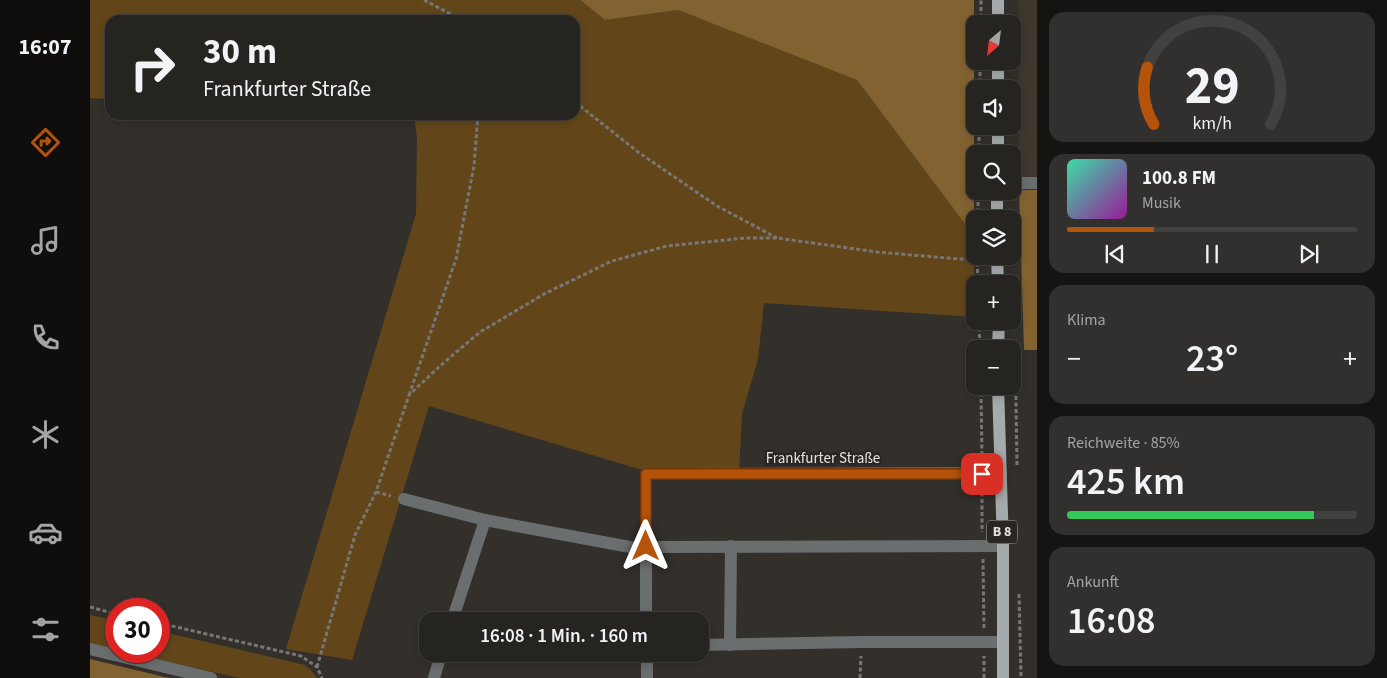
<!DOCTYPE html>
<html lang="de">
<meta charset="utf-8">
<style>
body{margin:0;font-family:"Source Sans 3",sans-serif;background:#32302e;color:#f1f3f6;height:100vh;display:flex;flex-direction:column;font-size:19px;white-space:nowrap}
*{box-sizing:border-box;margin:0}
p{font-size:16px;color:#a4a4a5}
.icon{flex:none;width:28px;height:28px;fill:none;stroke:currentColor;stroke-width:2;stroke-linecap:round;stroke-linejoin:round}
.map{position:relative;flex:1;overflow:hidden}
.drawer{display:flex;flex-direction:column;gap:12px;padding:12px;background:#151412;width:350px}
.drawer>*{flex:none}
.guide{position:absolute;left:15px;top:15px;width:475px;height:105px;border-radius:15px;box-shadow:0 2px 8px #0003,0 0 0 1px #42413f;background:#262421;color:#f1f3f6;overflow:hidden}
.needle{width:32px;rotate:208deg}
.buttons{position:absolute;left:876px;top:15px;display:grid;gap:10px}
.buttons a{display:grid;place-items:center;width:55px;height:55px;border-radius:10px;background:#262421;box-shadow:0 2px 8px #0003,0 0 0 1px #42413f;font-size:25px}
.speed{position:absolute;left:15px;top:598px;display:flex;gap:10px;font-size:25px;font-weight:700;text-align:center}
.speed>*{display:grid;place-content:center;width:65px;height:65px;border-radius:50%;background:#262421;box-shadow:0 2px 8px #0003,0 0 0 1px #42413f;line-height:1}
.speed .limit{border:8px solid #d22;background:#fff;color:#111}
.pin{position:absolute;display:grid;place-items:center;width:42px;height:42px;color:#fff;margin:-21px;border-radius:10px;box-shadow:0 2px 8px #0006}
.me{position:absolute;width:55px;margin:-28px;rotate:0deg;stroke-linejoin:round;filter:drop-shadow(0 0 4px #0008)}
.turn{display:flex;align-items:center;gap:18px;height:105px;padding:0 15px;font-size:22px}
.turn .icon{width:65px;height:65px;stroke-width:2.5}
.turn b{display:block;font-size:35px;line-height:42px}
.big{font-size:38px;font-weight:600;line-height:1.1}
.drawer .card{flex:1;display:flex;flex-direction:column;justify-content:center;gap:8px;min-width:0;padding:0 18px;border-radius:15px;background:#32302e}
.drawer .dial{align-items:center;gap:0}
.dial svg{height:130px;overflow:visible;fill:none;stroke:#42413f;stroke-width:7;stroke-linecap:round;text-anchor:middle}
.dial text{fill:#f1f3f6;stroke:none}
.song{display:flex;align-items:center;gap:15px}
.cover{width:60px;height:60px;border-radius:8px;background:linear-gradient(135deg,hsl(160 70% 55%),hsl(300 70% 35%))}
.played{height:5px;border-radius:2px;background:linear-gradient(90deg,#b45309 30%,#42413f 30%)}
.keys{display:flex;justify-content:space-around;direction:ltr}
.heat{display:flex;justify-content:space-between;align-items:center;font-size:28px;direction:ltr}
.charge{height:8px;border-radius:4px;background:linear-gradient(90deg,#34c759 85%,#42413f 0)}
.trip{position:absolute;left:329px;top:612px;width:290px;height:50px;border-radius:15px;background:#262421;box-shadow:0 2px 8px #0003,0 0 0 1px #42413f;font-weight:600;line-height:50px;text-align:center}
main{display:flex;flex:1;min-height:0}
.tabs{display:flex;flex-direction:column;width:90px;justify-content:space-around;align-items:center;background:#0f0e0d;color:#a4a4a5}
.tabs .icon{width:35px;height:35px}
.tabs .active{color:#b45309}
.tabs b{font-size:22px;color:#f1f3f6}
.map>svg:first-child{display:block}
.built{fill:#3e372e}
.green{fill:#62461a}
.forest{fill:#826231}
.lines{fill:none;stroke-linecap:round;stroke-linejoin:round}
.path{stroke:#797673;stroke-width:3;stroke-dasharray:4 2.5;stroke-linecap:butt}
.minor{stroke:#6b6e6f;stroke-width:12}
.major{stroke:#a5abac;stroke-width:12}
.route-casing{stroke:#753606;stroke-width:12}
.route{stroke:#b45309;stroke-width:9}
.labels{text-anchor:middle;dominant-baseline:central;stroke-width:5;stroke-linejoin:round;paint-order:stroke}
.shield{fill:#292623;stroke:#adaba8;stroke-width:1}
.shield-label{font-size:14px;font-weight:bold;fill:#e6e4e1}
.street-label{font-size:15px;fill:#e6e4e1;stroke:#292623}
</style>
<main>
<nav class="tabs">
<b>16:07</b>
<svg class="icon active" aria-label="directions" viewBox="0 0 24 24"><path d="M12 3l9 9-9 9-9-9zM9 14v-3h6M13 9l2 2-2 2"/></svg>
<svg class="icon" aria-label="music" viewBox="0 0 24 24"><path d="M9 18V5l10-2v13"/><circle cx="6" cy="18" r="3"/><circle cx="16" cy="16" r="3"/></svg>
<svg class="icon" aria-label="phone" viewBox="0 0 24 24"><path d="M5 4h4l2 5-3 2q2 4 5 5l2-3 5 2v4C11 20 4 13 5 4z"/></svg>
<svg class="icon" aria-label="climate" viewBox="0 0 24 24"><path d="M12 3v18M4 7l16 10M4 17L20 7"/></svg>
<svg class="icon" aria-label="car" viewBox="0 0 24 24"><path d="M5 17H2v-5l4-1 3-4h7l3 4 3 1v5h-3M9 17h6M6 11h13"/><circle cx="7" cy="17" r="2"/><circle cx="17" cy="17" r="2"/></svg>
<svg class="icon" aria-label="filters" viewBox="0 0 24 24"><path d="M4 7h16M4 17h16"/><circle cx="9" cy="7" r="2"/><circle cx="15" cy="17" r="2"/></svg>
</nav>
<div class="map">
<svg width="947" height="678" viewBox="0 0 947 678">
<rect width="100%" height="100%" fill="#33302c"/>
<!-- built -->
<rect class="built" x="929" y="0" width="18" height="190"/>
<!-- green -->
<g class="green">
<polygon points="0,0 490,0 515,20 588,10 767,80 884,236 884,317 674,303 668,359 652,414 649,472 549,469 339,406 262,660 196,649 326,214 327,137 324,115 485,115 485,20 20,20 20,99 0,98"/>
<polygon points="0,615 26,621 26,650 0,644"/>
<polygon points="69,631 215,665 220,669 227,678 149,678 30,651 69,651"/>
</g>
<!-- forest -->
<g class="forest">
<polygon points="490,0 884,0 884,236 767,80 588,10 515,20"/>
<polygon points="929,190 947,190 947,350 934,350"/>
<polygon points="0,659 79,678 0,678"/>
</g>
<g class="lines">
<!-- path -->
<g class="path">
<polyline points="334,0 372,20"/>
<polyline points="891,24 891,0"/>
<polyline points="890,89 890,61"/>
<polyline points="485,102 548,152 627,206 687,238"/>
<polyline points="889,154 889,126"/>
<polyline points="888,219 888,191"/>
<polyline points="922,238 923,255"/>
<polyline points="887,256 888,284"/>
<polyline points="923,286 924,317"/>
<polyline points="889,321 890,349"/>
<polyline points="925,344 927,465"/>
<polyline points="891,386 892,460"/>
<polyline points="319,395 366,259 384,166 388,115"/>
<polyline points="892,486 892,532"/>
<polyline points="286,492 301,496"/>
<polyline points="893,559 894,630"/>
<polyline points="929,594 931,678"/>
<polyline points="0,607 26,614"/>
<polyline points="69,623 211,656 227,667 232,678"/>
<polyline points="227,667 265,535 286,492 319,395 350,366 390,332 454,294 522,261 577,246 656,238 687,238 787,252 893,261"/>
<polyline points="770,678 771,656"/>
<polyline points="894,678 894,656"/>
</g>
<!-- minor -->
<g class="minor">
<polyline points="922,183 947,183"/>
<polyline points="314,499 395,520 556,550"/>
<polyline points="556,547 913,546"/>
<polyline points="362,621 395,520"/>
<polyline points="556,621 556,474 911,473"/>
<polyline points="610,645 771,642 912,642"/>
<polyline points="640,645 641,546"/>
<polyline points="0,649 121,678"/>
<polyline points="557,654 557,678"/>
<polyline points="344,678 351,654"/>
</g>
<!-- major -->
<g class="major">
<polyline points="908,24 908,0"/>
<polyline points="908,89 908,61"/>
<polyline points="908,154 908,126"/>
<polyline points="907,219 907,191"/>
<polyline points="907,256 908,284"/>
<polyline points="908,349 909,321"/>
<polyline points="908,386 913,546 913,678"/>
</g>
</g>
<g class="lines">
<!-- route casing -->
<g class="route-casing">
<polyline id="route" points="556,546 556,474 892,474"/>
</g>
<!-- route -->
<use href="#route" class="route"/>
</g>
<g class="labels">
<!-- shield labels -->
<rect class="shield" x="897" y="520.5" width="30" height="23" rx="4"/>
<g class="shield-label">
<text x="912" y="532">B 8</text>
</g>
<!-- street labels -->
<g class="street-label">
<text x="733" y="458">Frankfurter Straße</text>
</g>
</g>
</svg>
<div class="buttons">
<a><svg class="needle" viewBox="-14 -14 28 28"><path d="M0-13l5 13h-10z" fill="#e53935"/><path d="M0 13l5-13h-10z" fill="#a4a4a5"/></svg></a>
<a><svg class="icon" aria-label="sound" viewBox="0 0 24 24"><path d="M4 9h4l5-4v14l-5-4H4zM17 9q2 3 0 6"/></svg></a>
<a><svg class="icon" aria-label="search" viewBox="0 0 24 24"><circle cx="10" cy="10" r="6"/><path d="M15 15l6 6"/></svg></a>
<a><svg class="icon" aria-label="layers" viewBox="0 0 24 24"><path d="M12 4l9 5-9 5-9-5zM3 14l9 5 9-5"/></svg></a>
<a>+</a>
<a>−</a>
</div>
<div class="speed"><div class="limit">30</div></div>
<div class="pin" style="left:892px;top:474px;background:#d93025"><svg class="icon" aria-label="arrive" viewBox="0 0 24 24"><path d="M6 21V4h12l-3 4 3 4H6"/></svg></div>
<svg class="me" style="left:556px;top:546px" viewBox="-20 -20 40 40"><path d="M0-17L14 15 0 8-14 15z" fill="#b45309" stroke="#fff" stroke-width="4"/></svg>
<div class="trip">16:08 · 1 Min. · 160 m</div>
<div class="guide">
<div class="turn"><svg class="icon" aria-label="right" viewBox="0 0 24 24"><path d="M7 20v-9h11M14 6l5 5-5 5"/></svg><div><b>30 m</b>Frankfurter Straße</div></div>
</div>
</div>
<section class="drawer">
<div class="card dial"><svg viewBox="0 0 100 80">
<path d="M14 69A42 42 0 1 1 86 69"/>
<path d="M14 69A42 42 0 0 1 10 34" stroke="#b45309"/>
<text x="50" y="56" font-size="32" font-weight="700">29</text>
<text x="50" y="72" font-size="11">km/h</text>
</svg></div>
<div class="card">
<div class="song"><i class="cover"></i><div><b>100.8 FM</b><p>Musik</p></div></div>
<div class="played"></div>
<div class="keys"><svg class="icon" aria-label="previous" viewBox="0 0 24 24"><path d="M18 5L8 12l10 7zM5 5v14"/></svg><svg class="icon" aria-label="pause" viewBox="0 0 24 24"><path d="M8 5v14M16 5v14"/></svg><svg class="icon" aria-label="next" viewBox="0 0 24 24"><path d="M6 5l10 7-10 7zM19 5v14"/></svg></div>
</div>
<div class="card"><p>Klima</p>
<div class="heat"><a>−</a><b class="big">23°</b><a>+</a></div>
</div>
<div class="card"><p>Reichweite · 85%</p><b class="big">425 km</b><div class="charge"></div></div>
<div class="card"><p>Ankunft</p><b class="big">16:08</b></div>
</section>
</main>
